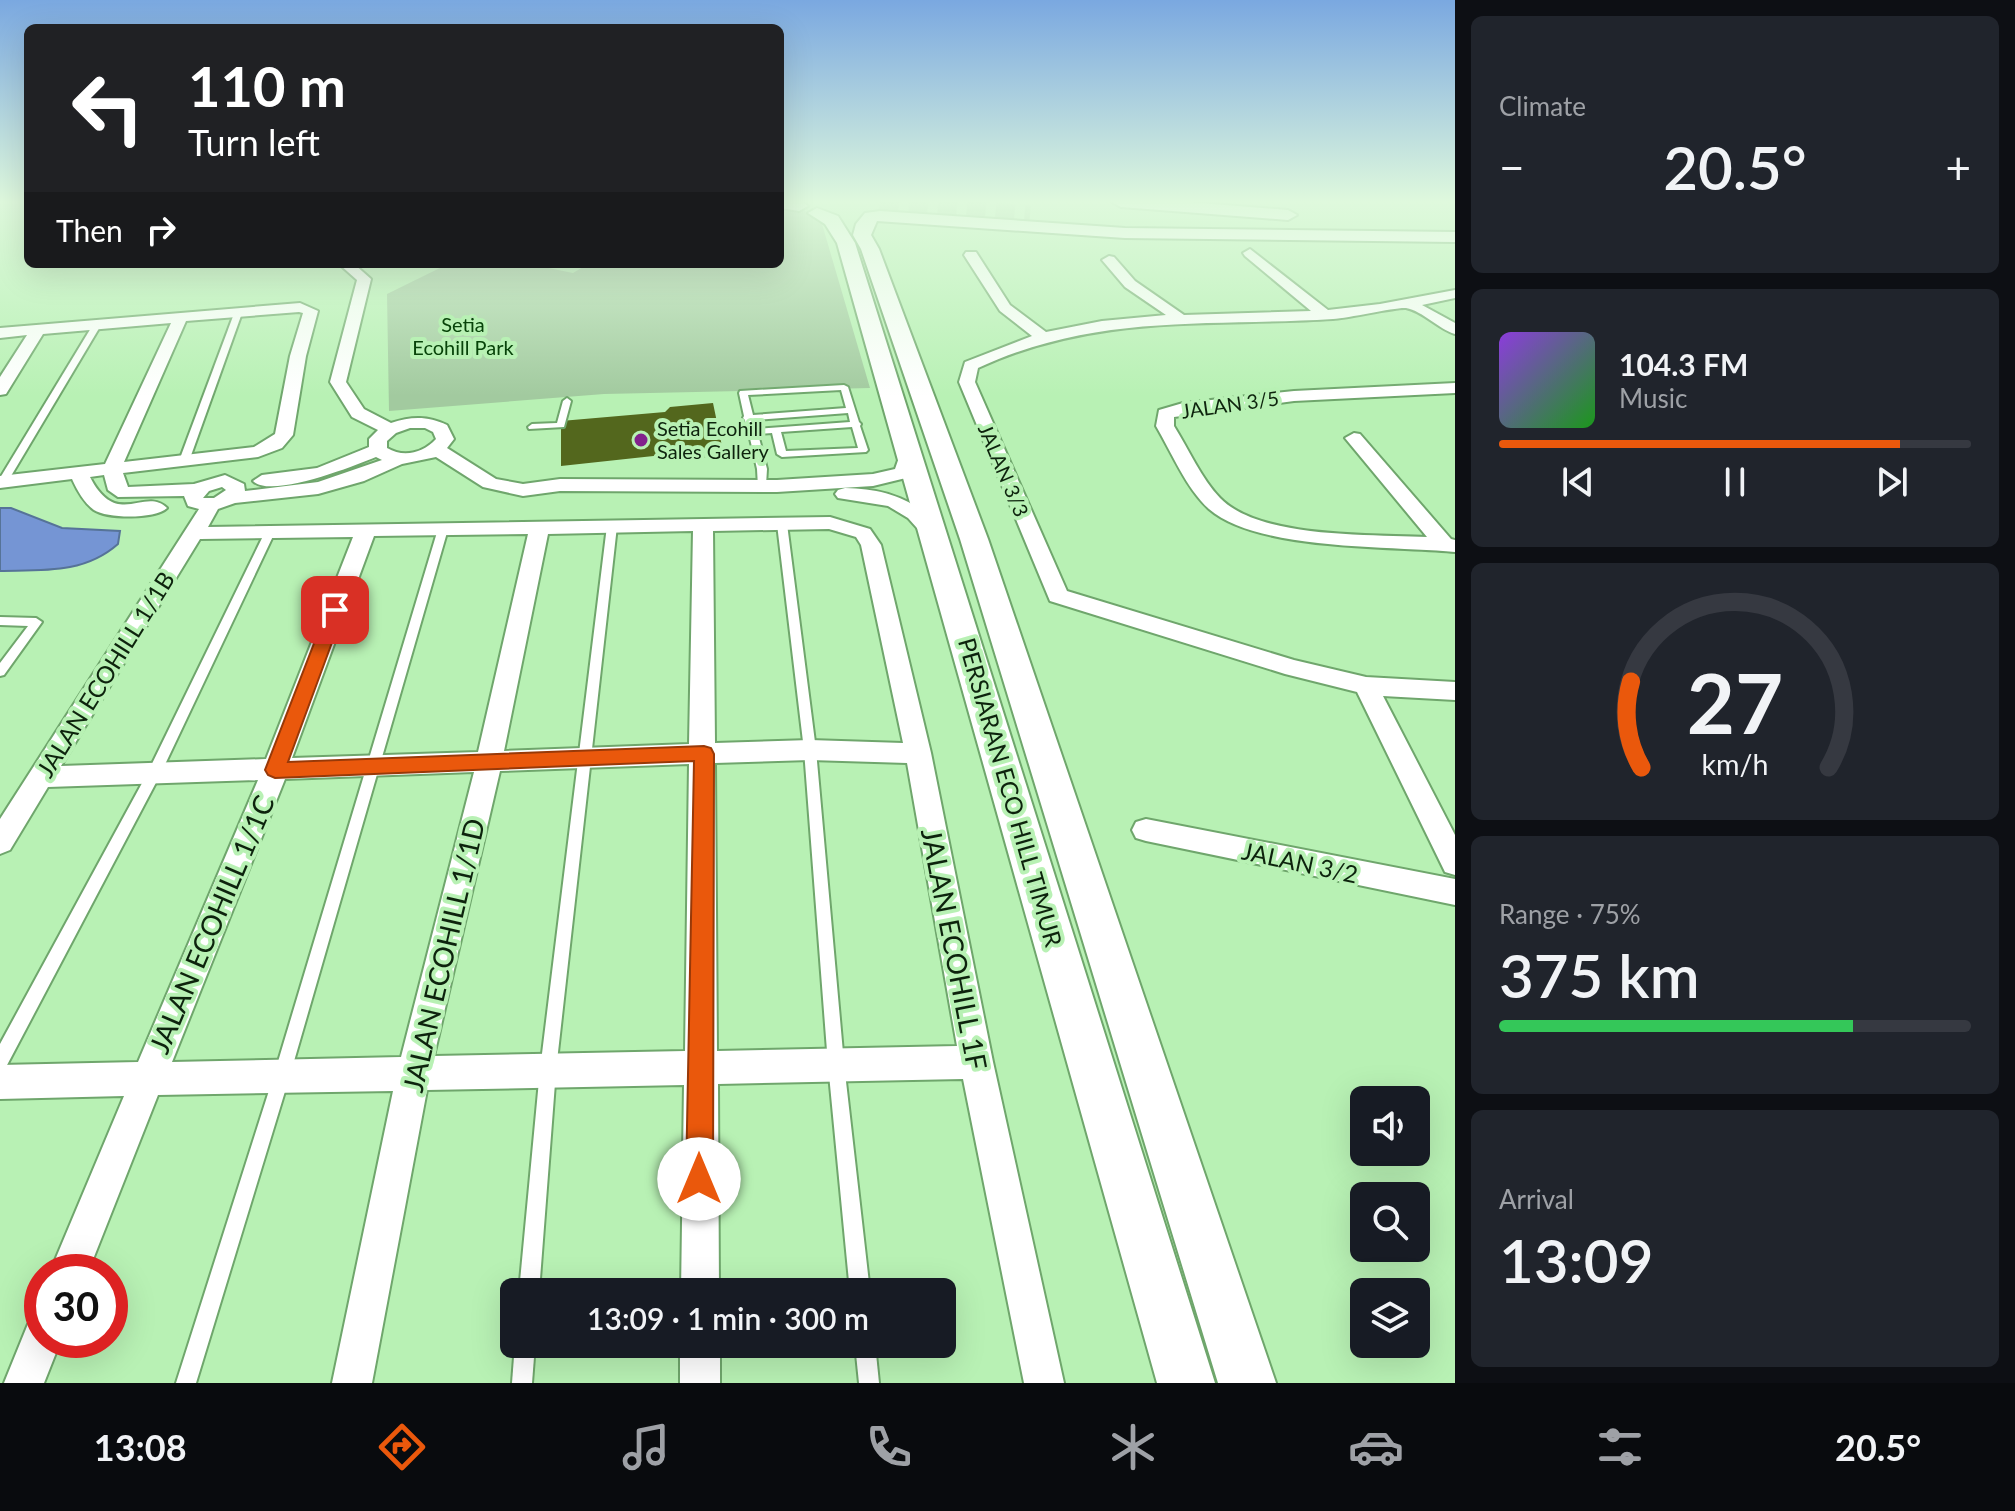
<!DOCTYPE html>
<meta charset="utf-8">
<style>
body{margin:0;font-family:Lato,sans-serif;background:#20242c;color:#f1f3f6;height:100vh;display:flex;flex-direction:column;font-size:30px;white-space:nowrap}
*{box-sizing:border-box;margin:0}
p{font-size:26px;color:#9ea1a6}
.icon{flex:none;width:44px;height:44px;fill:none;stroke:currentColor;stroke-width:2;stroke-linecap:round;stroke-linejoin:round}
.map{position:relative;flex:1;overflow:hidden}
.side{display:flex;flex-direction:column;gap:16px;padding:16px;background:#0d0f14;width:560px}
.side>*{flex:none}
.banner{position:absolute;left:24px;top:24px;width:760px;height:244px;border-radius:12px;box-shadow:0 8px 32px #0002;background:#202124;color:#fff;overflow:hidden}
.tools{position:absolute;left:1350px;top:1086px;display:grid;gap:16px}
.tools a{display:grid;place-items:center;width:80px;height:80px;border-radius:12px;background:#171b24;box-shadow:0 8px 32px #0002;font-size:40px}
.speed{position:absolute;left:24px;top:1254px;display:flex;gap:16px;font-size:40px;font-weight:700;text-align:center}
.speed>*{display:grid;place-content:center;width:104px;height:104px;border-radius:50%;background:#171b24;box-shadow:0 8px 32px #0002;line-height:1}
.speed .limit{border:12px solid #d22;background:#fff;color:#111}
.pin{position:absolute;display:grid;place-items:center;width:68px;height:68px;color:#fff;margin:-34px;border-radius:16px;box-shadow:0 4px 12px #0006}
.me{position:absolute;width:88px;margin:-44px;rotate:0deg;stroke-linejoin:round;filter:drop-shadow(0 0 6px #0008)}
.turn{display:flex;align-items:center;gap:28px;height:168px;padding:0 32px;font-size:36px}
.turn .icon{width:104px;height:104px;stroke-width:2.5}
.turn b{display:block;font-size:56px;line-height:68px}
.then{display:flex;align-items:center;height:76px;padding:0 32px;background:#0003;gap:16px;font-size:30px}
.big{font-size:60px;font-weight:600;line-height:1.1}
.side .tile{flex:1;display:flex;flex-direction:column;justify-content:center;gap:12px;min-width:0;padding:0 28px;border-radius:12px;background:#20242c}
.side .dial{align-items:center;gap:0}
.dial svg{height:208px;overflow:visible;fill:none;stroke:#363941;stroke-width:7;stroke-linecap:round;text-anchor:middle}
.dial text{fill:#f1f3f6;stroke:none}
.song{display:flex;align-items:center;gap:24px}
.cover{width:96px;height:96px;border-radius:12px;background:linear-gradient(135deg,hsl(270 70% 55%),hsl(120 70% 35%))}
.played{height:8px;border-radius:4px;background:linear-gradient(90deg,#ea580c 85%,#363941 85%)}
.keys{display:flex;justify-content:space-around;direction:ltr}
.heat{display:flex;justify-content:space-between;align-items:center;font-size:44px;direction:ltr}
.charge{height:12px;border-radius:6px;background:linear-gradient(90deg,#34c759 75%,#363941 0)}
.trip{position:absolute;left:500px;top:1278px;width:456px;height:80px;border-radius:12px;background:#171b24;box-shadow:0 8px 32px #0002;font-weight:600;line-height:80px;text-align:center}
.menu{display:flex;height:128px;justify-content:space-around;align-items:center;background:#090b0e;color:#9ea1a6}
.menu .icon{width:56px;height:56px}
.menu .selected{color:#ea580c}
.menu b{font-size:36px;color:#f1f3f6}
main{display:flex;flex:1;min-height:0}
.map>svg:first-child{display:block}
.green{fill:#a2ca9f}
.water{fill:#7595d4;stroke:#567398;stroke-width:2}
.building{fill:#53671d}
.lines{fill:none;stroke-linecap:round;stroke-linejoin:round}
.secondary-tunnel{stroke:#96c893;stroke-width:19;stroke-dasharray:19 10;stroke-linecap:butt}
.lane-casing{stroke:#6fa66c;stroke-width:4}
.street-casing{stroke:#6fa66c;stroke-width:4}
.secondary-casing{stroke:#6fa66c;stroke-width:4}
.lane{fill:#fff;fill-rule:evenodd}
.street{fill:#fff;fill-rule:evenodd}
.secondary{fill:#fff;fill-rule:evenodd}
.route{fill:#ea580c;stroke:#983908;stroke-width:2}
.poi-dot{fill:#82228d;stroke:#b8f1b4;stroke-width:3}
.labels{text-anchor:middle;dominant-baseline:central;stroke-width:8;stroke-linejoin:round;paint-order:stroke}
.far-park-label{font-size:20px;fill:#074309;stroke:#b8f1b4}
.far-street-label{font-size:20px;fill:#0d230d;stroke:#b8f1b4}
.far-poi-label{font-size:20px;fill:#0d230d;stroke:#b8f1b4;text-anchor:start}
.street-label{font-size:24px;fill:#0d230d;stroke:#b8f1b4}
.near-street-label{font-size:28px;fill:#0d230d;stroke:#b8f1b4}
</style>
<main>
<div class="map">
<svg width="1455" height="1383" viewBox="0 0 1455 1383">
<rect width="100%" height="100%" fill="#b8f1b4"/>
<!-- green -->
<polygon class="green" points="780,208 805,211 822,224 870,388 604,394 389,411 387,294 448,264 529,264 573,273 588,264 780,264"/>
<!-- water -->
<path class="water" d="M0 508H11L62 528 120 531 118 544C84 574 43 570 0 571Z"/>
<!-- building -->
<polygon class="building" points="713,403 724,456 673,460 672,454 561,466 561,421 665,412 670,407"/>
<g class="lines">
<!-- secondary-tunnel -->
<polyline class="secondary-tunnel" points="880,202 1030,215"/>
<!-- lane casing -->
<g class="lane-casing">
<g id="lane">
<polygon points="235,311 242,313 189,461 184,464 181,463 179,461"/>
<polygon points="94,323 101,325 8,481 6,483 0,483 0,478"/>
<path d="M844 385 848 387 859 422 861 424 860 426 868 450 866 452 782 457 777 454 772 433 758 434 767 469 766 485 761 488 758 487 757 469 749 434 747 432 745 420 743 418 744 416 739 393 740 391ZM841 390 846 408 753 415 748 395ZM848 413 850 422 756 429 754 420ZM852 427 858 448 786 451 781 432Z"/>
<polygon points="567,398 571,401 564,427 529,429 528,427 532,424 557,423 563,401"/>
<polygon points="782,521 787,524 816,750 844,1064 870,1292 850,1292 828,1064 804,750 777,524"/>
<polygon points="612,523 617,526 556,1070 539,1292 519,1292 540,1070 607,526"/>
<polygon points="443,526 448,529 290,1075 196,1383 176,1383 274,1075 438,529"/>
<polygon points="270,529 275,532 160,775 6,1067 0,1069 0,1044 147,774 265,532"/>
<polygon points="0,617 36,618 42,622 4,675 0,676 0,663 28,626 0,625"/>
<polygon points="515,1344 535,1344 532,1383 512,1383"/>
<polygon points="855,1344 875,1344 879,1383 859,1383"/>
</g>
</g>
<!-- street casing -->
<g class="street-casing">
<g id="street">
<path d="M1250 249 1328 310 1380 304 1455 290V298L1422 305 1455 323V334C1438 329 1423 311 1406 308 1396 307 1349 318 1333 319 1206 327 1097 313 978 368L975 382 1067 591 1294 660 1366 677 1455 682V700L1383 696 1455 835V875L1445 872 1357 692 1285 674 1050 601 959 382 965 362 1032 336 1000 311 964 255 966 252H976L1010 305 1046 332 1102 321 1166 315 1125 287 1102 260 1109 256 1114 257 1135 281 1184 315 1311 311 1245 256 1243 253Z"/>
<path d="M339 264H354L371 279 346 382 364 409 391 423C412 416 428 416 447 425L454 439 447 448 496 479 523 484 560 479 777 480 873 474 895 469 903 446H915L918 450 910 477 873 486 777 492 560 491 523 496 483 487 436 457 402 464 364 481 318 494 235 503 218 509 208 527 830 517 870 529 881 545 931 753 993 1062 1064 1383H1024L963 1079 718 1084 719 1292H681L684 1085 427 1090 372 1383H332L393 1091 158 1095 88 1272H50L124 1096 0 1099V1065L138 1062 258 780 48 787 10 850 0 854V819L199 509 188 506 184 496 118 497 108 490 104 475 90 477C117 530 145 486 167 508 156 519 108 519 94 510 84 503 77 490 72 479L0 488V476L105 464 171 323 43 334 6 394 0 395V377L27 335 0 338V328L300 303 318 311 306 356 293 435 282 448 258 457 123 473 128 487 194 484 225 475 244 484 245 491 318 482 382 460 376 457C354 466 271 499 253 481L262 475 317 468 369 447V439L378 430 352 417 330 382 357 280ZM299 312 303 313 290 356 275 434 254 447 124 462 186 321ZM410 428H425L433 432 436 439C423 453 404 458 387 448V441L396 433ZM222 487 226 490 214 498H203L209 491ZM829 529 856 537 861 545 903 743 810 740 715 743 713 531ZM693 531 689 744 504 751 548 534ZM528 534 478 752 292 758 374 536ZM353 537 266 759 61 766 200 539ZM810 760 907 763 957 1046 717 1051 715 763ZM689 764 685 1051 434 1056 500 771ZM474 772 401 1057 172 1062 285 779Z"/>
<path d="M1455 383V393L1294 401 1174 417V426C1189 450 1201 478 1220 498 1260 539 1372 534 1427 537L1345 438 1354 433 1360 434 1451 539 1455 540V552C1392 546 1257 551 1209 509 1186 488 1172 453 1156 426L1159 410 1183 403 1294 391Z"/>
<path d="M845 488C886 489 919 499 943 534L940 538H926L908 518 888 506 838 498 835 494 838 490Z"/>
<polygon points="1146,819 1455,879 1455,905 1146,841 1136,838 1132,830 1136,822"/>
<polygon points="42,1318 42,1340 61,1340 44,1383 4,1383 28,1324"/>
<rect x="680" y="1344" width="40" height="39"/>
</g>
</g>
<!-- secondary casing -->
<g class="secondary-casing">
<g id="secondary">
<polygon points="780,202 803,202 808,206 799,211 780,208"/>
<polygon points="1112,202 1187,202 1288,210 1297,215 1288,220 1121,207"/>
<polygon points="817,208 838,216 855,243 1215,1383 1157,1383 837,243 825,224 808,213"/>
<polygon points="880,211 1125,228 1455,232 1455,242 1125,238 877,221 871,235 879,249 988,539 1276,1383 1218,1383 960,539 861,249 853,235 856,224 865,213"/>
</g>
</g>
<!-- lane -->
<use href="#lane" class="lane"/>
<!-- street -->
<use href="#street" class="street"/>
<!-- secondary -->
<use href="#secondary" class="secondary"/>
</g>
<!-- sky -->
<linearGradient id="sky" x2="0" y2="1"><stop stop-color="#7aa8e0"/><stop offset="0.51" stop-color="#dff9dd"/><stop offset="1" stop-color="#dff9dd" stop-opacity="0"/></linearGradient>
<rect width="1455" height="396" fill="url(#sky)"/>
<!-- route -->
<polygon class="route" points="335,604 344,610 288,762 704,746 711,748 714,754 713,1179 709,1189 699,1193 690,1189 686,1179 694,761 275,778 268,775 265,770 327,610"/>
<!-- markers -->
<circle class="poi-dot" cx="641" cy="440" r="8"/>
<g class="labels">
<!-- far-park labels -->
<g class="far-park-label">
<text x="463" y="324">Setia<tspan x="463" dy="23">Ecohill Park</tspan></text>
</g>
<!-- far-street labels -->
<g class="far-street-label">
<text transform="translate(1230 404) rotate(-8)">JALAN 3/5</text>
<text transform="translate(1004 470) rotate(67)">JALAN 3/3</text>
</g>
<!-- far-poi labels -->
<g class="far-poi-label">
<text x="657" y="428">Setia Ecohill<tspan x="657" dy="23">Sales Gallery</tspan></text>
</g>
<!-- street labels -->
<g class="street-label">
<text transform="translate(105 674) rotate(-58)">JALAN ECOHILL 1/1B</text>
<text transform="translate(1011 792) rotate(74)">PERSIARAN ECO HILL TIMUR</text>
<text transform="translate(1300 862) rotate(12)">JALAN 3/2</text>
</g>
<!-- near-street labels -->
<g class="near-street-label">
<text transform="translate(211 924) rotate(-67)">JALAN ECOHILL 1/1C</text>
<text transform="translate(955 949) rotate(79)">JALAN ECOHILL 1F</text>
<text transform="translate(443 955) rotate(-77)">JALAN ECOHILL 1/1D</text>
</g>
</g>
</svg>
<div class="tools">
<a><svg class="icon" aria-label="sound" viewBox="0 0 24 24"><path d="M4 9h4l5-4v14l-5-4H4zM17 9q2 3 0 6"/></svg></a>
<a><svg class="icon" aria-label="search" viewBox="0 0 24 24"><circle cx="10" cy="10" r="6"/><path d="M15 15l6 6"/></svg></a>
<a><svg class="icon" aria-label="layers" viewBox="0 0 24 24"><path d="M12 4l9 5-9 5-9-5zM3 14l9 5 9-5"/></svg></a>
</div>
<div class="speed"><div class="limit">30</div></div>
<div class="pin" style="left:335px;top:610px;background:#d93025"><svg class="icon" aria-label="arrive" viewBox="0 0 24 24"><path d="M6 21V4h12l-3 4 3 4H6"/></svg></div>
<svg class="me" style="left:699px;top:1179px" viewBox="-20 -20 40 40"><circle r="19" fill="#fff"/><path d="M0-13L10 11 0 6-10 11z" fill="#ea580c"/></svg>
<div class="trip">13:09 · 1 min · 300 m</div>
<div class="banner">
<div class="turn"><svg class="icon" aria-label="left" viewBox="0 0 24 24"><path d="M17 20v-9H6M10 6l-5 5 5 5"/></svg><div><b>110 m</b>Turn left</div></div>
<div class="then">Then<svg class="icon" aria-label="right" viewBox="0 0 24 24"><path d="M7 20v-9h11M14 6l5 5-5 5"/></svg></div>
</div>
</div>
<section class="side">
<div class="tile"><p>Climate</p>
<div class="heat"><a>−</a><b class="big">20.5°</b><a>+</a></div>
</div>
<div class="tile">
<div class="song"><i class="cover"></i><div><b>104.3 FM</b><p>Music</p></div></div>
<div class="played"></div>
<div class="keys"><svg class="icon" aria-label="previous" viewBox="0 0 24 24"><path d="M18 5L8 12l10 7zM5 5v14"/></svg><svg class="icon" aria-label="pause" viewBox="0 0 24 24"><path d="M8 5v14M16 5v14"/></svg><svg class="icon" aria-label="next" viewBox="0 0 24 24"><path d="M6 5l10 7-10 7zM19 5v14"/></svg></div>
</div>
<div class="tile dial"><svg viewBox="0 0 100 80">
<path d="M14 69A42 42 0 1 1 86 69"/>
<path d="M14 69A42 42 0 0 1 10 36" stroke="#ea580c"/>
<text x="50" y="56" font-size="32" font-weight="700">27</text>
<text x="50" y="72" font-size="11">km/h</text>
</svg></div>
<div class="tile"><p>Range · 75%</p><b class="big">375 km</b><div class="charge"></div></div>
<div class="tile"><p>Arrival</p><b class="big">13:09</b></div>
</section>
</main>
<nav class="menu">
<b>13:08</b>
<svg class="icon selected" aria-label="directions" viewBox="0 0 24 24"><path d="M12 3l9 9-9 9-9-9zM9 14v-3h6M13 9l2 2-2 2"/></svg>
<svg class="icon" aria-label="music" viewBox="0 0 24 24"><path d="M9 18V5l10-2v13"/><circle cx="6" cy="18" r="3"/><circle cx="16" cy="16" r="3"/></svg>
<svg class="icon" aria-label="phone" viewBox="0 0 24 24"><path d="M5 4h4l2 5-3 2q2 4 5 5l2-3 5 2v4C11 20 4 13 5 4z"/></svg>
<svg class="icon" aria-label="climate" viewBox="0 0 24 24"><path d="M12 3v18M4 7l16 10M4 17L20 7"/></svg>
<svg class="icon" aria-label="car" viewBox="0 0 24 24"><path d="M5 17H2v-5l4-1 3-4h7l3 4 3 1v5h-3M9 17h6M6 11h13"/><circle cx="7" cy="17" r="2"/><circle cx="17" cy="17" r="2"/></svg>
<svg class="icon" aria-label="filters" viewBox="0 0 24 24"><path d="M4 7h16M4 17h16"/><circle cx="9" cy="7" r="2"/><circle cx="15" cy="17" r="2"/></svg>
<b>20.5°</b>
</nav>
